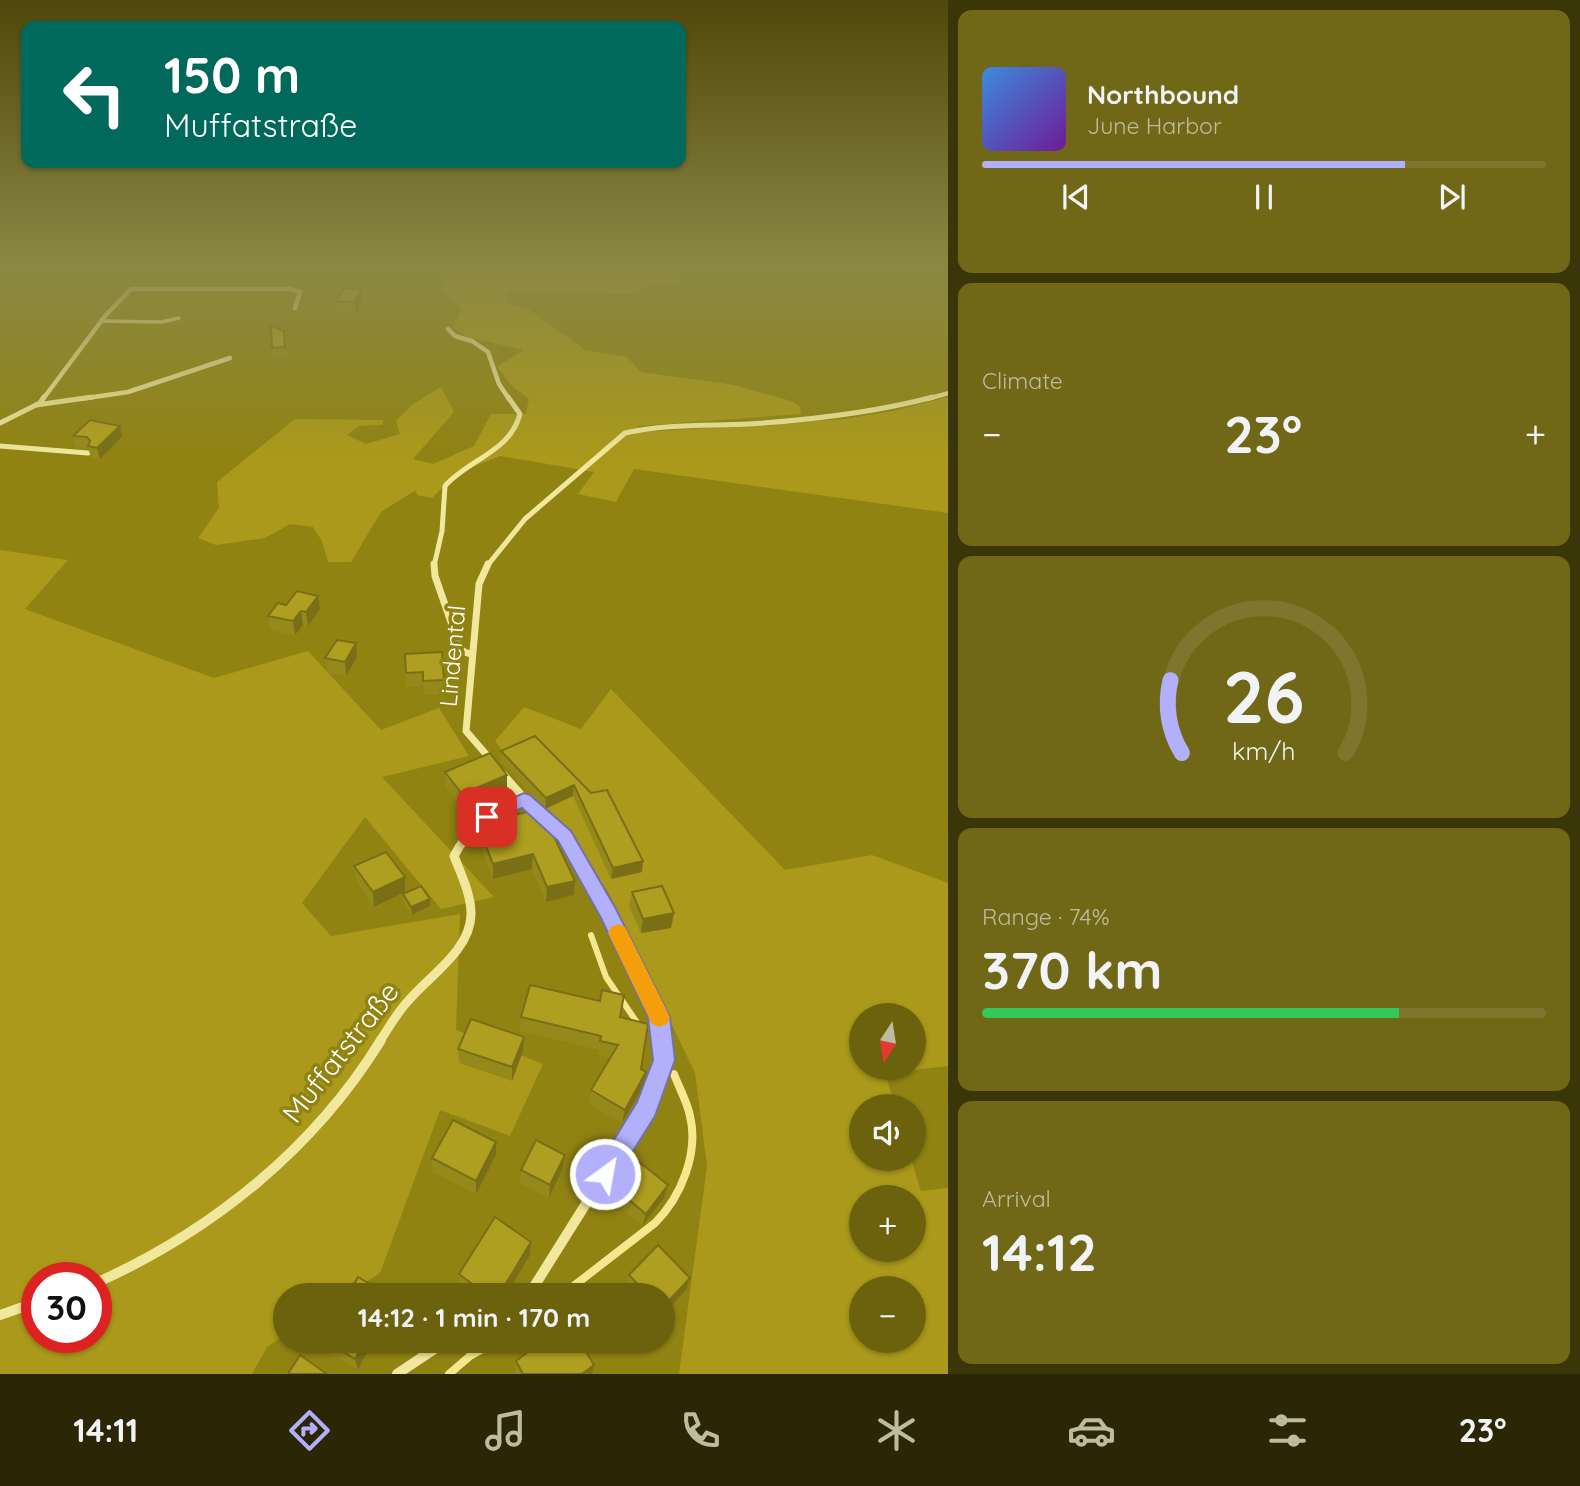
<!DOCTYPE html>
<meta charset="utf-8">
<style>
body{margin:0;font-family:Quicksand,sans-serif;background:#716817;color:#f1f3f6;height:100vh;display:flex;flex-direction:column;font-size:26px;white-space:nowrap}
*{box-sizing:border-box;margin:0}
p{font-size:23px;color:#bebc9e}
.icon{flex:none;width:38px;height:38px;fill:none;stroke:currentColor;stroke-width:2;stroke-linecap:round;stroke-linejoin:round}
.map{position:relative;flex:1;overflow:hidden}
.sheet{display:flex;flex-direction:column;gap:10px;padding:10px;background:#3b3608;width:632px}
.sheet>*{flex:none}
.banner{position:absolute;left:21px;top:21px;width:665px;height:147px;border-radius:14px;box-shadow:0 2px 5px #0004;background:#00695c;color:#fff;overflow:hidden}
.needle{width:46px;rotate:192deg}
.fabs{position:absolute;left:849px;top:1003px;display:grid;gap:14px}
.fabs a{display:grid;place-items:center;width:77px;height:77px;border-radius:50%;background:#6c620e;box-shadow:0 2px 5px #0004;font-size:35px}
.speed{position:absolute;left:21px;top:1262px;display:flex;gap:14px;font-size:35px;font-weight:700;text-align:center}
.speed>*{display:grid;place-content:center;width:91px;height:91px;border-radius:50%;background:#6c620e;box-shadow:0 2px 5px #0004;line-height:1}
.speed .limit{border:10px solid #d22;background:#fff;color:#111}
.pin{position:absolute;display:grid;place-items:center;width:60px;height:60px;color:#fff;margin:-30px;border-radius:14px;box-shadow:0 4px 10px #0006}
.me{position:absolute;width:77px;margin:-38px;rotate:32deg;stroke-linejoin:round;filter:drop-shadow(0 0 5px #0008)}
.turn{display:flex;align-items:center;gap:24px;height:147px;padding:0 28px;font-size:32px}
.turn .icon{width:91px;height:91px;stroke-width:2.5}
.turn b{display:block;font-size:49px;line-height:60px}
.big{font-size:52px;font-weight:700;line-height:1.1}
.sheet .card{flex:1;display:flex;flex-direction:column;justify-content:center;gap:10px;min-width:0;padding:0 24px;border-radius:14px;background:#716817}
.sheet .dial{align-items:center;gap:0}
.dial svg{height:182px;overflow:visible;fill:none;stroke:#7f762e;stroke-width:7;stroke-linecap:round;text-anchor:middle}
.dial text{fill:#f1f3f6;stroke:none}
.song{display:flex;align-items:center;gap:21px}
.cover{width:84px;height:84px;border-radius:10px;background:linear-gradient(135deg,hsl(210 70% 55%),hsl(280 70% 35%))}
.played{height:7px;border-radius:4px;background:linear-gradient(90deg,#b2b0fa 75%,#7f762e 75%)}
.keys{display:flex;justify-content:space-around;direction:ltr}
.heat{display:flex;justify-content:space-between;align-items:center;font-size:38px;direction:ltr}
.charge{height:10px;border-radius:5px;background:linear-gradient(90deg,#34c759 74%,#7f762e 0)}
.trip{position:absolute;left:273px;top:1283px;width:402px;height:70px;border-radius:35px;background:#6c620e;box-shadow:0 2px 5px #0004;font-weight:700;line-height:70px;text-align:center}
.tabs{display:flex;height:112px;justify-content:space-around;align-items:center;background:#2b2706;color:#bebc9e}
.tabs .icon{width:49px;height:49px}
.tabs .selected{color:#b2b0fa}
.tabs b{font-size:32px;color:#f1f3f6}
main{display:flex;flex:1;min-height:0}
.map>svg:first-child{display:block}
.green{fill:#aa991a;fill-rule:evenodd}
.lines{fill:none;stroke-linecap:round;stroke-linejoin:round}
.stream-far1{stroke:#f5e88f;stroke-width:6}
.stream{stroke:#f5e88f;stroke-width:8}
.service{stroke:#f2e89d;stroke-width:3.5}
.minor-far4{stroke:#f2e89d;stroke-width:4.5}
.minor-far3{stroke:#f2e89d;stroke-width:5}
.minor-far2{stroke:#f2e89d;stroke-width:7}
.minor-far1{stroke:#f2e89d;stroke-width:9}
.minor{stroke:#f2e89d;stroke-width:10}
.wall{fill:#96891c}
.shaded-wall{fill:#7a6f16}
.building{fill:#af9f20;stroke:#7a6f16;stroke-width:2}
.route{fill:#b2b0fa;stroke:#7472a2;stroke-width:2}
.slow{fill:#f59e0b}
.labels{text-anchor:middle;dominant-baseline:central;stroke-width:7;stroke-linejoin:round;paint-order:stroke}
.street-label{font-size:24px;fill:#fff;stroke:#908312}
.near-street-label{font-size:28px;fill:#fff;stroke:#908312}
</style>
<main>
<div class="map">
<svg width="949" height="1374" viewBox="0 0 949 1374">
<rect width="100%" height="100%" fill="#908312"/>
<!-- green -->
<g class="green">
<polygon points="452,265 512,265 516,278 630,267 680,276 677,283 654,282 635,294 507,291 505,302 530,310 585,350 627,357 641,372 734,385 791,401 800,407 801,414 638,426 643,432 844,419 893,411 948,397 948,513 634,469 616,502 578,494 594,472 500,456 457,473 432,498 417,495 416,490 381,512 351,562 328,562 322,541 313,527 290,524 265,538 216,545 198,538 219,508 217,482 295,419 383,420 383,425 359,426 347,435 366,444 400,434 396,421 413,404 441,387 454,412 413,459 433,464 474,446 491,414 526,414 529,399 512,386 497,367 524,350 468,337 453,328 461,309 441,287 445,270"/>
<path d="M0 550 68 560 25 609 214 678 308 651 381 730 439 708 469 756 382 777 494 897 441 909 365 817 302 903 331 936 460 914 456 1030 543 1064 510 1136 440 1110 380 1273 346 1295H285V1335L267 1347 252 1374H0ZM37 1278H96V1337H37Z"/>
<path d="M611 689 785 870 872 855 948 883V1066L885 1073 895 1106H861V1158L911 1159 921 1191 948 1188V1374H679L707 1166 695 1073 609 893 495 741 524 707 581 729ZM861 1015H914V1068H861ZM861 1197H914V1250H861ZM861 1288H914V1340H861Z"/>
</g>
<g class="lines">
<!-- stream-far1 -->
<polyline class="stream-far1" points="591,935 606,977 638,1024"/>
<!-- stream -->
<g class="stream">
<path d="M562 1295 655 1223C681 1197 699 1153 690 1116 687 1101 679 1088 674 1074"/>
<polyline points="449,1374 470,1356 498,1340"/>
</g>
<!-- service -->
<polyline class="service" points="101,321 161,322 179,318"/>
<!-- minor-far4 -->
<g class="minor-far4">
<polyline points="448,329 455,336 472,341 488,352 499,384 509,399"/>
<polyline points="43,399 105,316 131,289 290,289 300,292 295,308"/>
<polyline points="80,399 128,392 230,358"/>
<polyline points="927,399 949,393"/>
</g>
<!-- minor-far3 -->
<g class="minor-far3">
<polyline points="36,405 92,397"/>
<polyline points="0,423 40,403 44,397"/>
<polyline points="0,446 88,453"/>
<path d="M434 566 442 531 445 486C469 459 510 452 520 414L508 397"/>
<path d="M487 566 525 519 625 433C665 424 707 426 748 424 810 420 873 413 933 397"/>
</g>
<!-- minor-far2 -->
<g class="minor-far2">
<polyline points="434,564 435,576 459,645 464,652 471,654"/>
<polyline points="488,564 479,584 466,731 491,760"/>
<polyline points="501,772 505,776"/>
</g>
<!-- minor-far1 -->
<g class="minor-far1">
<polyline points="503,775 524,799 564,836 609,914 659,1017 662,1041"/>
<path d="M380 1041C389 1027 397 1013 408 1001 429 976 471 950 471 914 471 894 461 874 454 856 469 826 494 813 524 799"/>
</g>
<!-- minor -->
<g class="minor">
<path d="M96 1283C212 1231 314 1149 381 1040"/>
<polyline points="526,1295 535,1285 646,1108 664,1060 662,1040"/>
<polyline points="0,1315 37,1302"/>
<polyline points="397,1374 448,1340"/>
</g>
</g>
<!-- wall -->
<g class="wall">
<polygon points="362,300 356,313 338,313 337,302"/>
<polygon points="284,331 287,357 274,358 272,348"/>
<polygon points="73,436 122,437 100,459 91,457 88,448 76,447"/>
<polygon points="318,596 320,609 308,626 303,625 295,635 270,630 268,616 286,605"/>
<polygon points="405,654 444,680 444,694 424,695 423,686 406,687"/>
<polygon points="357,657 346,676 327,673 325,658"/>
<polygon points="535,736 642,872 611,879 573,796 545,809 501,762 501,751"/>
<polygon points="445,772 507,775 507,790 462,808 445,786"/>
<polygon points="510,816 575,881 574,895 546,902 532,869 493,879 483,852 483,838 510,832"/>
<polygon points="354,866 405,892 374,907 356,881"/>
<polygon points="632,892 674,913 671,928 641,933 629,906"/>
<polygon points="403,894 430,906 412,915 403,901"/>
<polygon points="521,1017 620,1017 641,1069 644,1086 622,1123 589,1104 591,1090 610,1058 598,1055 599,1050 520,1031"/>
<polygon points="458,1049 523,1051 512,1081 459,1063"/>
<polygon points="496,1142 496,1155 476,1194 433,1172 432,1158"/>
<polygon points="563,1168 549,1198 520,1183 521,1170"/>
<polygon points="616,1189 664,1198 642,1226 614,1202"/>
<polygon points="531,1242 530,1255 506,1295 471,1295 459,1286 459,1274"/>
<polygon points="629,1275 690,1278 686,1290 663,1295 633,1295 626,1287"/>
<polygon points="324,1340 397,1340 390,1353 372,1342 358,1370 326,1351"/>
<polygon points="516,1361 592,1374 516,1374 515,1373"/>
</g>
<!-- shaded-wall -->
<g class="shaded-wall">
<polygon points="361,289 362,300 356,313 355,302"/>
<polygon points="120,426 122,437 100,459 97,448"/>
<polygon points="318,596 320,609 308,626 306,612"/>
<polygon points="301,611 303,625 295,635 293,621"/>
<polygon points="356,643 357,657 346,676 345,662"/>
<polygon points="507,775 507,790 462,808 462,794"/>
<polygon points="574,785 573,796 545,809 546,798"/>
<polygon points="533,854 532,869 493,879 493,864"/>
<polygon points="643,861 642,872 611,879 613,868"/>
<polygon points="405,877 405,892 374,907 373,892"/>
<polygon points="575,881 574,895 546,902 547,887"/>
<polygon points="430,899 430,906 412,915 411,907"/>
<polygon points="674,913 671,928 641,933 643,919"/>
<polygon points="524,1037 523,1051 512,1081 512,1067"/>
<polygon points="646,1072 644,1086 622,1123 625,1110"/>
<polygon points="496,1142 496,1155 476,1194 476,1181"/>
<polygon points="565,1155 563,1168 549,1198 550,1185"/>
<polygon points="668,1185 664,1198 642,1226 646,1214"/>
<polygon points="531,1242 530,1255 506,1295 499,1295"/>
<polygon points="690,1278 686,1290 663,1314 663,1307"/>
<polygon points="365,1340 372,1340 372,1342 358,1370 355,1359"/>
<polygon points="389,1340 397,1340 390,1353 388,1342"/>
<polygon points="594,1365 592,1374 582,1374"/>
</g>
<!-- building -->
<g class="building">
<polygon points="343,288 361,289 355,302 337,302"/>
<polygon points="271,326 284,331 285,347 272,348"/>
<polygon points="90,420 120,426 97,448 88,446 90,441 87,437 73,436"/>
<polygon points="297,591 318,596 306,612 301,611 293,621 268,616 278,603 286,605"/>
<polygon points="337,640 356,643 345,662 325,658"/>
<polygon points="442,652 444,680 423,681 423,672 406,673 405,654"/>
<polygon points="535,736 591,793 607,790 643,861 613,868 574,785 546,798 501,751"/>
<polygon points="490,753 507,775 462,794 445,772"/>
<polygon points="541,809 575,881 547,887 533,854 493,864 483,838 516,830 510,816"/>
<polygon points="386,852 405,877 373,892 354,866"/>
<polygon points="421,886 430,899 411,907 403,894"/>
<polygon points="662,886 674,913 643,919 632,892"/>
<polygon points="530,985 600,1001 602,990 624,995 620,1017 648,1024 641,1069 646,1072 625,1110 591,1090 618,1045 600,1041 601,1036 521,1017"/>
<polygon points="471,1019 524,1037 512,1067 458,1049"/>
<polygon points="453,1120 496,1142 476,1181 432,1158"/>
<polygon points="536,1140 565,1155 550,1185 521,1170"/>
<polygon points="638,1161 668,1185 646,1214 616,1189"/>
<polygon points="495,1217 531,1242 499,1295 487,1295 459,1274"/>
<polygon points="658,1245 690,1278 663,1307 663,1295 648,1295 629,1275"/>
<polygon points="358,1277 389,1295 348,1295"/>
<polygon points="325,1340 365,1340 355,1359"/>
<polygon points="544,1340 579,1340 594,1365 582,1374 523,1374 516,1361"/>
<polygon points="300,1355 327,1374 288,1374"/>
</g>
<!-- sky -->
<linearGradient id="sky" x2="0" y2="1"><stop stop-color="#4f480a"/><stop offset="0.58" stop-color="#8b8844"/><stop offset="1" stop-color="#8b8844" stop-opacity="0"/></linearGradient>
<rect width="949" height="458" fill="url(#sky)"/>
<!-- route -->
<polygon class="route" points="524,793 530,795 571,831 616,909 670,1017 675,1060 655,1116 613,1183 605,1186 596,1183 593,1174 637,1102 653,1060 648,1017 601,918 558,841 522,808 487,823 481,821 478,817 481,812"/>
<!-- slow -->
<polygon class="slow" points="618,924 625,927 667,1011 670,1018 667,1024 659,1027 652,1024 608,933 611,927"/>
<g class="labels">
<!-- street labels -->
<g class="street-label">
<text transform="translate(452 656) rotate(-85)">Lindental</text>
</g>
<!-- near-street labels -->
<g class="near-street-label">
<text transform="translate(340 1052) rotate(-52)">Muffatstraße</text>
</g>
</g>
</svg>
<div class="fabs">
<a><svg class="needle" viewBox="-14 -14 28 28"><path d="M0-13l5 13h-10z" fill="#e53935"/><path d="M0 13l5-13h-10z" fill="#bebc9e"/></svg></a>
<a><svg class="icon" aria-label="sound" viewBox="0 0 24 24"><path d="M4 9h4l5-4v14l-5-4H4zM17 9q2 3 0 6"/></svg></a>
<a>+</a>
<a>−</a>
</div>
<div class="speed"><div class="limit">30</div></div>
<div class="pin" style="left:487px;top:817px;background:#d93025"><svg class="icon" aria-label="arrive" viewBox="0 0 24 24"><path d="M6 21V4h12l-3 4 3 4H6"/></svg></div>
<svg class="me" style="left:605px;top:1174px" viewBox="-20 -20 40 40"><circle r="17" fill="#b2b0fa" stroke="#fff" stroke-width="3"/><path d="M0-11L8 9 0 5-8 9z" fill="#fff"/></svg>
<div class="trip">14:12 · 1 min · 170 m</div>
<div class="banner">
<div class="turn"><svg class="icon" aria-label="left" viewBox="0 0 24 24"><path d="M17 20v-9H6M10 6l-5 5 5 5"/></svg><div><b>150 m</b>Muffatstraße</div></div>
</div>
</div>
<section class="sheet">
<div class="card">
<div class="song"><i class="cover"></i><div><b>Northbound</b><p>June Harbor</p></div></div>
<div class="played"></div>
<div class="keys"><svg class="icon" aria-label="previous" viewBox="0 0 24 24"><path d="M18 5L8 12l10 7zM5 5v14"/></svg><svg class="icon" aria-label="pause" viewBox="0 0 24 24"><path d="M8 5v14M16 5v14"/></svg><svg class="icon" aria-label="next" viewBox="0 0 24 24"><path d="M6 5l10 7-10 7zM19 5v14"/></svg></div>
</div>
<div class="card"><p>Climate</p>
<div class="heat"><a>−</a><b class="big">23°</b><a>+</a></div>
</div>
<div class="card dial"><svg viewBox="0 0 100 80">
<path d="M14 69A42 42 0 1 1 86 69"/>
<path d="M14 69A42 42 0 0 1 9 37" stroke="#b2b0fa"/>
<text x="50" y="56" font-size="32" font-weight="700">26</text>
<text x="50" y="72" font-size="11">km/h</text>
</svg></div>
<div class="card"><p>Range · 74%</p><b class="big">370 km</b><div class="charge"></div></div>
<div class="card"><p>Arrival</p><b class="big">14:12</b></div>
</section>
</main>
<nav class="tabs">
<b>14:11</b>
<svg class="icon selected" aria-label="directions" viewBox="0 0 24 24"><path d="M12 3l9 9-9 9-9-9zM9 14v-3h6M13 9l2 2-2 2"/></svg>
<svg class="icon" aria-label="music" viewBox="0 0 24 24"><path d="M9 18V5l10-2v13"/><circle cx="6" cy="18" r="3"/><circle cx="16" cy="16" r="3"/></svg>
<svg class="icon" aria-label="phone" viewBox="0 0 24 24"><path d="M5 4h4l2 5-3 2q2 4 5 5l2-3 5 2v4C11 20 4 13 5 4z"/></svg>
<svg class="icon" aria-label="climate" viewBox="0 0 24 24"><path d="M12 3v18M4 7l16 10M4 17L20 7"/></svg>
<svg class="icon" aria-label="car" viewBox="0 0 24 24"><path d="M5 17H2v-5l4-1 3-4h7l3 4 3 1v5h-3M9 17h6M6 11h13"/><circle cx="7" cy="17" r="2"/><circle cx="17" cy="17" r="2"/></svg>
<svg class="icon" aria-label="filters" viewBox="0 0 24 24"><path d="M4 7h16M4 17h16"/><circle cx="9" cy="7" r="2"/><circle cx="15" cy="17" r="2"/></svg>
<b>23°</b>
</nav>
